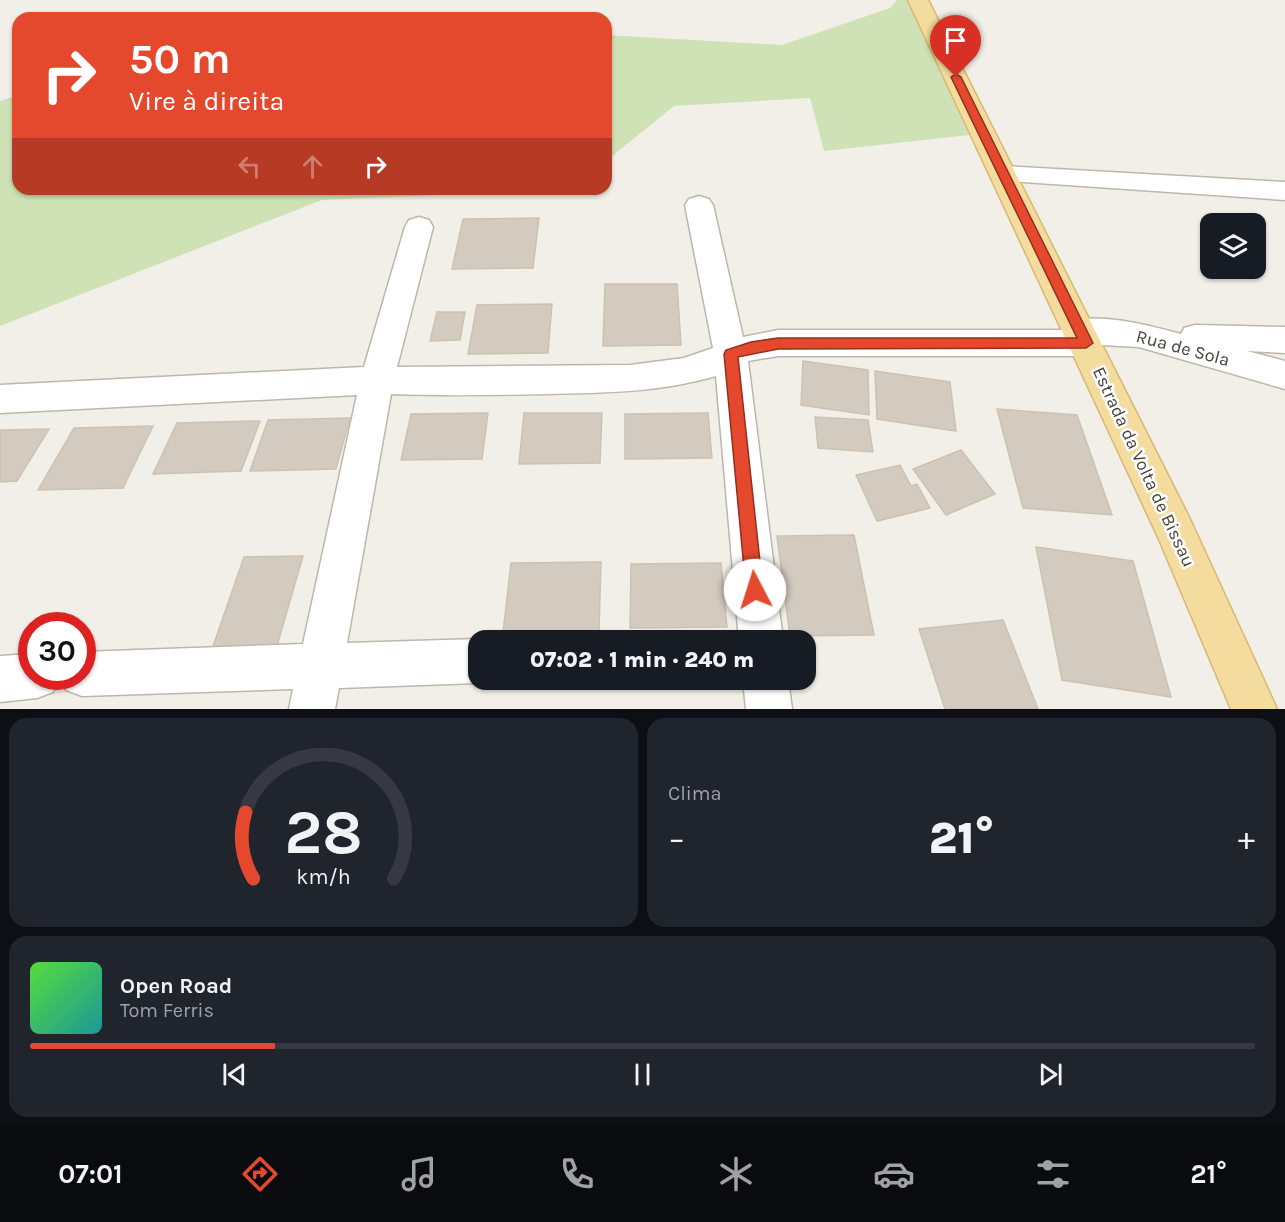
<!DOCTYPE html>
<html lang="pt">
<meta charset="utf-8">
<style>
body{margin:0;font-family:Karla,sans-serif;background:#20242c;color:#f1f3f6;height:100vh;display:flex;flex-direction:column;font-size:22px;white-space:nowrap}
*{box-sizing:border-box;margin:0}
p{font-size:20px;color:#9ea1a6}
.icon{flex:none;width:33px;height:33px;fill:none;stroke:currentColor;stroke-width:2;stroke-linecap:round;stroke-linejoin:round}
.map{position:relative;height:709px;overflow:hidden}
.side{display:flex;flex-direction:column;gap:9px;padding:9px;background:#0d0f14;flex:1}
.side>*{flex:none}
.guide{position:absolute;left:12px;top:12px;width:600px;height:183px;border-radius:18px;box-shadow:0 2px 4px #0004;background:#e4492d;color:#fff;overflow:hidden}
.buttons{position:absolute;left:1200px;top:213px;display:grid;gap:12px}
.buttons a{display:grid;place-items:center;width:66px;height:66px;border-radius:12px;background:#171b24;box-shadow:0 2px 4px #0004;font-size:30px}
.speed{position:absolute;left:18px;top:612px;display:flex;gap:12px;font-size:30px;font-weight:700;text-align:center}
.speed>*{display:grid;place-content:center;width:78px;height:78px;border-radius:50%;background:#171b24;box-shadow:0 2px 4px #0004;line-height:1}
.speed .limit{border:9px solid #d22;background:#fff;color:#111}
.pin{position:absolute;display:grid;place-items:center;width:51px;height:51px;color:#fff;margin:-62px -26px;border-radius:50% 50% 50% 0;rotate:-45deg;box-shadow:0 0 6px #0007}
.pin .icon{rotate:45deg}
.me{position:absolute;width:66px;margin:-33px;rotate:355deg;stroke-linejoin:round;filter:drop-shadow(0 0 4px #0008)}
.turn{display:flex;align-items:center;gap:21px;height:126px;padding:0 18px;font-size:27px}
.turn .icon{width:78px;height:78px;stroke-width:2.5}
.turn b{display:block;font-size:42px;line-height:51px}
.lanes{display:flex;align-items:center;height:57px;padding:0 18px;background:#0003;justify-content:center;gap:30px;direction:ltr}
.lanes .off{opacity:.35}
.big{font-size:45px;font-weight:800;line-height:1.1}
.side .tile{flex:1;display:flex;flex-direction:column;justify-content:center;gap:9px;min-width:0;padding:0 21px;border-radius:18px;background:#20242c}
.side .dial{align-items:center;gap:0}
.dial svg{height:156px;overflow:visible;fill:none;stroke:#363941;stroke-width:7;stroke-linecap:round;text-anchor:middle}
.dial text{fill:#f1f3f6;stroke:none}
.song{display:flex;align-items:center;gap:18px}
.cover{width:72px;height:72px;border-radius:9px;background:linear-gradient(135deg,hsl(110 70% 55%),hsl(180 70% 35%))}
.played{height:6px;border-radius:3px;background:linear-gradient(90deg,#e4492d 20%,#363941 20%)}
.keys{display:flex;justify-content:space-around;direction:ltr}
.heat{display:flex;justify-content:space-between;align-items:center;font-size:33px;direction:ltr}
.side .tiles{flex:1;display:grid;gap:9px;grid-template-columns:1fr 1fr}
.tile:last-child{grid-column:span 2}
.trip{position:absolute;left:468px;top:630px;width:348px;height:60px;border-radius:18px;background:#171b24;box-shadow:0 2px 4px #0004;font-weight:800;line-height:60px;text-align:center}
.tabs{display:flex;height:96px;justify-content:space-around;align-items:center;background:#090b0e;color:#9ea1a6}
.tabs .icon{width:42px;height:42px}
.tabs .active{color:#e4492d}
.tabs b{font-size:27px;color:#f1f3f6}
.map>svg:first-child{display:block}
.green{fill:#cee2b5}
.building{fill:#d3cbbf;stroke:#cdc2b2;stroke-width:1.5}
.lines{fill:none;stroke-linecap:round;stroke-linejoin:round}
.minor-casing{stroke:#bdb7ab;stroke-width:3}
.major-casing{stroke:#d7b871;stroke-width:3}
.minor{fill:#fff;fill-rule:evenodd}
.major{fill:#f4dc9f;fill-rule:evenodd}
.route{fill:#e4492d;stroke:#942f1d;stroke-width:1.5}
.labels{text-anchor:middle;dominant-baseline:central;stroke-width:5;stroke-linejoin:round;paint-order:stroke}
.street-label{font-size:18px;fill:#453f37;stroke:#fff}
</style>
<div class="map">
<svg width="1285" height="709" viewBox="0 0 1285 709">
<rect width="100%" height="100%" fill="#f2efe8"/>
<!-- green -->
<g class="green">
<polygon points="897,0 909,0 969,135 824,151 810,98 674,106 606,161 606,35 782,45 890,8"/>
<polygon points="18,95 18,189 571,189 322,200 0,326 0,101"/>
</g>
<!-- building -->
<g class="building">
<polygon points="539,218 533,268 452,269 463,219"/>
<polygon points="605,284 677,284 681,345 603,346"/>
<polygon points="552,304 548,353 468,354 477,305"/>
<polygon points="437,312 465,312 460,340 430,341"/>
<polygon points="803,361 868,370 869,415 801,405"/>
<polygon points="875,371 950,382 956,431 877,419"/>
<polygon points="997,409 1077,415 1112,515 1023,508"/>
<polygon points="488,413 482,459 401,460 411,414"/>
<polygon points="524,413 602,413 600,463 519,464"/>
<polygon points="708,413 712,458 625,459 625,414"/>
<polygon points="815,417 868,420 873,452 818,448"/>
<polygon points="350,418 336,469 250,471 268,420"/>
<polygon points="260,421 241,471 153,474 177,423"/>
<polygon points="153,426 123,488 38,490 74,428"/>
<polygon points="49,429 17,481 0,482 0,430"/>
<polygon points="961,450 995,494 946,515 913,469"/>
<polygon points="900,465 911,486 917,484 930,508 877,521 856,475"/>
<polygon points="854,535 874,635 790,636 777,536"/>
<polygon points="1036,547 1133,561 1171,697 1062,680"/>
<polygon points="303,556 275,653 210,655 244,557"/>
<polygon points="601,562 599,631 503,633 511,563"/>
<polygon points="721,563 727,627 630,628 631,564"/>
<polygon points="1003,620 1038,709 945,709 919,629"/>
</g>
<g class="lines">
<!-- minor casing -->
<g class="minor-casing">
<g id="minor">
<polygon points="1004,166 1285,182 1285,200 995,180 991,174 995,168"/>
<path d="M699 196 709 199 713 205 743 337 778 330H1062L1067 322C1100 312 1148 325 1181 334L1184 328 1195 325 1285 327V353L1247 351 1285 361V389L1139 347 1101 345 1098 352 1086 356H778L748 361 783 640H739L716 376C661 392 606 393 548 394 496 395 444 396 391 394L347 643 478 639 482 640H478V680H487L478 683 339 688 335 709H289L293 689 82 696 66 690 61 676H82V652L303 644 357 395 0 413V385L364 367 405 227 409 220 419 217 429 220 433 227 397 367 630 365 684 358 713 348 685 205 689 199Z"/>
<polygon points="32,654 32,676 59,676 53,692 37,698 0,702 0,656"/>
<polygon points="743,680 788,680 792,709 746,709"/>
</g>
</g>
<!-- major casing -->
<g class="major-casing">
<polygon id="major" points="908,0 928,0 1189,517 1277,709 1231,709 1158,537"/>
</g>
<!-- minor -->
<use href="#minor" class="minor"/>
<!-- major -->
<use href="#major" class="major"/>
</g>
<!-- route -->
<polygon class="route" points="956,74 961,77 1093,343 1086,348 778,349 738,357 763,590 761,596 755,599 749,596 746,590 724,354 726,350 751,342 778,338 1077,338 951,77"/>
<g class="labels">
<!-- street labels -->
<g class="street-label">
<text transform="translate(1183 348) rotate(15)">Rua de Sola</text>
<text transform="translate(1144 467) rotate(65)">Estrada da Volta de Bissau</text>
</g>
</g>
</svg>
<div class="buttons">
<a><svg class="icon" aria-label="layers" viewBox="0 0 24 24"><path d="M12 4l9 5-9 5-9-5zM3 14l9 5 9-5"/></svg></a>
</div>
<div class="speed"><div class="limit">30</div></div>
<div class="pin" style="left:956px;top:77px;background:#d93025"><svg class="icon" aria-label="arrive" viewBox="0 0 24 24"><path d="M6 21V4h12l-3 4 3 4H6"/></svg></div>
<svg class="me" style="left:755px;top:590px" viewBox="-20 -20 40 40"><circle r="19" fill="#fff"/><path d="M0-13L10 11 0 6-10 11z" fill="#e4492d"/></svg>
<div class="trip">07:02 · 1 min · 240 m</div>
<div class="guide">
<div class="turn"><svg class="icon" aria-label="right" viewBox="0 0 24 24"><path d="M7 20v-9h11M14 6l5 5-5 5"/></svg><div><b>50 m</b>Vire à direita</div></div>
<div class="lanes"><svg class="icon off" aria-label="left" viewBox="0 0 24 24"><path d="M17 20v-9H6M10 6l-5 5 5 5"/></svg><svg class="icon off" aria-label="ahead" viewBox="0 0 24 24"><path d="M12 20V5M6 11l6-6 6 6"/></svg><svg class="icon" aria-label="right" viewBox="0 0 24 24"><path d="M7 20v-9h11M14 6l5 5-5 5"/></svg></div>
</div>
</div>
<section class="side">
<div class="tiles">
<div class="tile dial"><svg viewBox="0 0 100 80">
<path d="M14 69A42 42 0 1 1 86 69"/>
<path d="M14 69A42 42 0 0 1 10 35" stroke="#e4492d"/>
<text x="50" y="56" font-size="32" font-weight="700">28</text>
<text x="50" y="72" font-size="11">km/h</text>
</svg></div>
<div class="tile"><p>Clima</p>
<div class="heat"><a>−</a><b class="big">21°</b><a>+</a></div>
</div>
<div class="tile">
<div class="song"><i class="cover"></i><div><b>Open Road</b><p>Tom Ferris</p></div></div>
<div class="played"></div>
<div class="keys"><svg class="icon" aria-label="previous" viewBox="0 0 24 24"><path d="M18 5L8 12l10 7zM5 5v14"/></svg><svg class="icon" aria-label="pause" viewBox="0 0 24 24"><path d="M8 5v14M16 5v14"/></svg><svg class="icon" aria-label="next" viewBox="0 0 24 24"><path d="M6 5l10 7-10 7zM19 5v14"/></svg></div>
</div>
</div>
</section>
<nav class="tabs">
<b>07:01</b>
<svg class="icon active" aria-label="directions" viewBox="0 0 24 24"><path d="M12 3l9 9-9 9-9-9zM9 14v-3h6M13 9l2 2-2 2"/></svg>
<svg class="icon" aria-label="music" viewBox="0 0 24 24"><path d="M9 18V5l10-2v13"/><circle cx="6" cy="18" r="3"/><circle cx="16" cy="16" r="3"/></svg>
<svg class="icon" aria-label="phone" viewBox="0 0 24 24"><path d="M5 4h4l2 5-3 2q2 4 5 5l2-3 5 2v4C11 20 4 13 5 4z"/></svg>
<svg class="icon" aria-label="climate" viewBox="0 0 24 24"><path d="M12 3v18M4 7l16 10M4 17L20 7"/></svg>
<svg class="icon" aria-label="car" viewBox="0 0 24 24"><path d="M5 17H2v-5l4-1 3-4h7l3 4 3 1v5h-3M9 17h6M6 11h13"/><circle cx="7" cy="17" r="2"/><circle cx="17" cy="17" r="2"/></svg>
<svg class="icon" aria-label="filters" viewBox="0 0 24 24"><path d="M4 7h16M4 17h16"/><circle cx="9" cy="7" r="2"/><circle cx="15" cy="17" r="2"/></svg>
<b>21°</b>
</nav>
